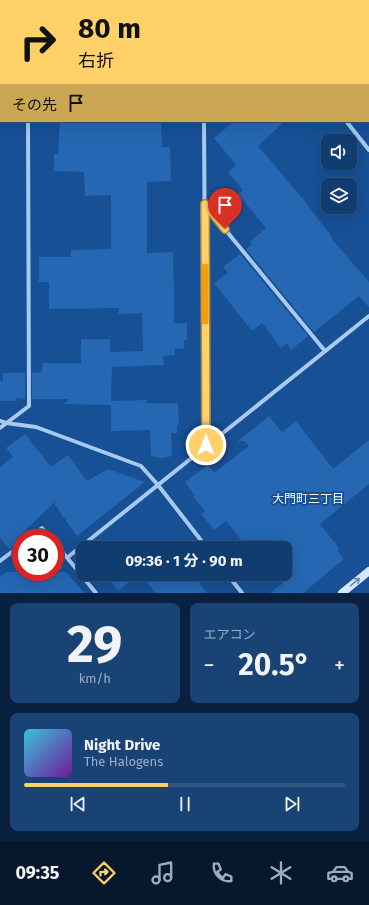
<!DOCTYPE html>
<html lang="ja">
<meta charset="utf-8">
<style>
body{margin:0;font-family:"Fira Sans","Noto Sans JP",sans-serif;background:#1a4375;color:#f1f3f6;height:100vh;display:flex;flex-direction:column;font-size:15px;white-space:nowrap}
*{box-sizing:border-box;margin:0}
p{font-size:13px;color:#9cadc3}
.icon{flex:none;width:22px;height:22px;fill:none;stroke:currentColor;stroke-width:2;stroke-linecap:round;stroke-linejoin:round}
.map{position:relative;height:593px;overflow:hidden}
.sheet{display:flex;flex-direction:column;gap:10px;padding:10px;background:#09213e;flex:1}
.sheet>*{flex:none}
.top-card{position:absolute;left:0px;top:0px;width:369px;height:122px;box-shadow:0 4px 16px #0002,0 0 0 1px #305683;background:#ffd168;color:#111;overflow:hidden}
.buttons{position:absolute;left:321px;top:134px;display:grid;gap:8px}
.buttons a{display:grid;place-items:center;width:36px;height:36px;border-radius:8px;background:#113c70;box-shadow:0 4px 16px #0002,0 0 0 1px #305683;font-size:20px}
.speed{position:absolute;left:12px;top:529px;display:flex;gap:8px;font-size:20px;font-weight:700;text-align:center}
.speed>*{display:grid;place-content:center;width:52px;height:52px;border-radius:50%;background:#113c70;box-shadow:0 4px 16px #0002,0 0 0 1px #305683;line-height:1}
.speed .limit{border:6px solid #d22;background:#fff;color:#111}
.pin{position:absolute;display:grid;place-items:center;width:34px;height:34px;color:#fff;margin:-41px -17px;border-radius:50% 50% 50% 0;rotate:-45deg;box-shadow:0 0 4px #0007}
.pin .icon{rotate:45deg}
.me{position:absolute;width:44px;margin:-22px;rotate:0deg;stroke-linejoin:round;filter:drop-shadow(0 0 3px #0008)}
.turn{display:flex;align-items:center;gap:14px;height:84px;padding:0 12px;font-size:18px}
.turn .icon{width:52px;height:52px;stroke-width:2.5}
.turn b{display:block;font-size:28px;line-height:34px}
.then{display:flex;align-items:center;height:38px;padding:0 12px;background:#0003;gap:8px;font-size:15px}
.big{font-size:30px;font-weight:700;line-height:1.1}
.sheet .widget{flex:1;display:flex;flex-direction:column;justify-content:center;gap:6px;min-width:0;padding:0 14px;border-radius:8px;background:#1a4375}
.sheet .dial{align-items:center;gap:0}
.dial b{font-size:52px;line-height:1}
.song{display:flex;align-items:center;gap:12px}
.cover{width:48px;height:48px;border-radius:6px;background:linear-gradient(135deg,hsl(190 70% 55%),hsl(280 70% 35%))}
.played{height:4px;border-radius:2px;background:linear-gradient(90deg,#ffd168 45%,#305683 45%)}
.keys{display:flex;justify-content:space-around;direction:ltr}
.heat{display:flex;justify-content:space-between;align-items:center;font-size:22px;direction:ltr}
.sheet .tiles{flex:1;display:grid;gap:10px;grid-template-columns:1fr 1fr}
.widget:last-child{grid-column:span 2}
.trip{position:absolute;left:76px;top:541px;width:216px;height:40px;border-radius:8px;background:#113c70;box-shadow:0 4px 16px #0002,0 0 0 1px #305683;font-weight:700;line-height:40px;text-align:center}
.dock{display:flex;height:64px;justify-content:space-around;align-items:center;background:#07182d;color:#9cadc3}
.dock .icon{width:28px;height:28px}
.dock .active{color:#ffd168}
.dock b{font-size:18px;color:#f1f3f6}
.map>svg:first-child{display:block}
.building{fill:#2567b3}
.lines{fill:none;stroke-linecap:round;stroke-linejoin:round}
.street{stroke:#a8caf1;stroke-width:4}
.secondary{stroke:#d6e7fb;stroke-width:8}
.oneway{stroke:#638cbe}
.route-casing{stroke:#a68844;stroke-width:10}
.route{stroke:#ffd168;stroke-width:7}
.slow{stroke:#f59e0b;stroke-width:7}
.labels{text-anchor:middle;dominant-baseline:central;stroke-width:4;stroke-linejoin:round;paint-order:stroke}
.neighbourhood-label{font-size:12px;fill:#fff;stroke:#175095}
</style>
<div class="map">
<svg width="369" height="593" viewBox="0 0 369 593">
<rect width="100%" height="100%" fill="#175095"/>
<!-- building -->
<g class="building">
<polygon points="60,121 161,121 162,147 170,147 171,181 147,182 147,253 173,252 174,287 174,323 187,323 187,340 184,340 184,349 175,349 175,355 163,356 164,365 112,367 111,401 146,400 146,403 178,403 179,425 177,425 177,433 171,433 172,456 162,458 151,456 150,430 111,431 111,405 63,404 70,399 32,399 32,373 42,372 43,363 81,363 81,339 110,339 110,352 143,351 142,313 119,314 119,308 49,309 49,282 39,282 39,257 71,257 71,250 111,249 111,195 85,196 84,172 54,171 54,154 58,154"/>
<polygon points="234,121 285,121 258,146 303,199 332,237 331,238 369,282 369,307 359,296 314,332 246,249 252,244 250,242 266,228 238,194 243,190 228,172 236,165 214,138"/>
<polygon points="240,254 308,336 291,350 287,343 281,348 262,323 252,331 214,283 228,273 223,267"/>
<polygon points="3,373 25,373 25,399 16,398 16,401 0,401 0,381 3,381"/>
<polygon points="269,416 282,432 296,421 333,469 369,440 369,484 320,524 339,548 337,550 344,559 303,593 270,593 283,583 276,574 285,574 285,548 256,548 251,542 246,546 226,521 214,530 201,514 205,511 193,497 195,496 185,482 208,465 214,473 249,446 244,441 237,442"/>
<polygon points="25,434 51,467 68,455 87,481 108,469 145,482 77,536 55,505 55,502 21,534 21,542 9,549 0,538 0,467 13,457 6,448"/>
<polygon points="96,539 103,548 86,548 86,547"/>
<polygon points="6,572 66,572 84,593 0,593 0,577"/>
<polygon points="105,574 126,574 131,580 118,591"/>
<polygon points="143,574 193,574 207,593 155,593 142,575"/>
</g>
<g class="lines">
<!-- street -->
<g class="street">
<polyline points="27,0 27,1"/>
<polyline points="249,0 250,1"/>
<polyline points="204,1 204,0"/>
<polyline points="0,21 1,21"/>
<polyline points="204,121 206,445"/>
<polyline points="346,121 369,150"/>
<polyline points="205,205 325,351"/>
<polyline points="0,421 6,423 36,427 141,466 158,485 207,548"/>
<polyline points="0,428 29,406 28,121"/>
<polyline points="30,538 42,528 50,538"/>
<polyline points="55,543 96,593"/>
<polyline points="68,557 369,316"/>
<polyline points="0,561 21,545"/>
<polyline points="227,574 242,593"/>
</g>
<!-- secondary -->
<polyline class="secondary" points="342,593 369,571"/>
</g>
<!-- one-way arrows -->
<defs><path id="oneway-shaft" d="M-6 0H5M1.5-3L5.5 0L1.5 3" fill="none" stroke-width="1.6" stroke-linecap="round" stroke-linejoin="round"/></defs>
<use class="oneway" href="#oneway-shaft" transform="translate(355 582) rotate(-39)"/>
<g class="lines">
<!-- route casing -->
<g class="route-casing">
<polyline id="route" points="206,445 205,204 225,229"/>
</g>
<!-- route -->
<use href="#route" class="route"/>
<!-- slow -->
<polyline class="slow" points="205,267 205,321"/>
</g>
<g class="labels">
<!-- neighbourhood labels -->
<g class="neighbourhood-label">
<text x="308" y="499">大門町三丁目</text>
</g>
</g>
</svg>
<div class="buttons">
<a><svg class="icon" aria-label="sound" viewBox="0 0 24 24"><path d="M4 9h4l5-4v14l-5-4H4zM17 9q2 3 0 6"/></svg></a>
<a><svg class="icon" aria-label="layers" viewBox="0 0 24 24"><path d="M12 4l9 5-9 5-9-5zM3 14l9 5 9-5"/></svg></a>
</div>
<div class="speed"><div class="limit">30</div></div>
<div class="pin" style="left:225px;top:229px;background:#d93025"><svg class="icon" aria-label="arrive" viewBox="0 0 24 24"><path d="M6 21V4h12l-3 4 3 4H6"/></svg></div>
<svg class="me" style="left:206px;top:445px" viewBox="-20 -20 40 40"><circle r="17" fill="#ffd168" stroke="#fff" stroke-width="3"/><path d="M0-11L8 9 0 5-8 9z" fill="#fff"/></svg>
<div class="trip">09:36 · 1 分 · 90 m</div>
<div class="top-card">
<div class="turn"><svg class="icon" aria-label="right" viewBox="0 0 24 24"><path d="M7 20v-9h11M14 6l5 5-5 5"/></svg><div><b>80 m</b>右折</div></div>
<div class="then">その先<svg class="icon" aria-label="arrive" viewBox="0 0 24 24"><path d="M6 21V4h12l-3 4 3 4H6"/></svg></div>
</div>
</div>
<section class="sheet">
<div class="tiles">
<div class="widget dial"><b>29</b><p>km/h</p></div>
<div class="widget"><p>エアコン</p>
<div class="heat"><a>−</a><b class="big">20.5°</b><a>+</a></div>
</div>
<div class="widget">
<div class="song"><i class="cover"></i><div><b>Night Drive</b><p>The Halogens</p></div></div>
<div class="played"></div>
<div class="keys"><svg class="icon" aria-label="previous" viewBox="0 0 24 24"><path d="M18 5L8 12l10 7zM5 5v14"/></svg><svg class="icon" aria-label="pause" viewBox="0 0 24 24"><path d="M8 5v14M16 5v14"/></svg><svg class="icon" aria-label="next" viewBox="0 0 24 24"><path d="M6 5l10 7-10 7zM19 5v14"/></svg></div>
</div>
</div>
</section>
<nav class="dock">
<b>09:35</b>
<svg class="icon active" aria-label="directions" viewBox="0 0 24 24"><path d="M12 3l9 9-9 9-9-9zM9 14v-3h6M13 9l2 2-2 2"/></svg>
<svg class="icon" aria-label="music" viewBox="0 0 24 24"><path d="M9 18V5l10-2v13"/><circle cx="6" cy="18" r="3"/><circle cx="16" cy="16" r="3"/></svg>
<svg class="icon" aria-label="phone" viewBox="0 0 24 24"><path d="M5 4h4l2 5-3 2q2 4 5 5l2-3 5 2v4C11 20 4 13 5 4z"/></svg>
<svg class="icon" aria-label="climate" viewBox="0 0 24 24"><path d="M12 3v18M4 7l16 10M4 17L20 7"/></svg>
<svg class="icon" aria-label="car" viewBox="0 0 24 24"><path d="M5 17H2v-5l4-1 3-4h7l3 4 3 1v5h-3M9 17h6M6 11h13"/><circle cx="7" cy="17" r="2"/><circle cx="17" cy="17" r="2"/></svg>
</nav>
